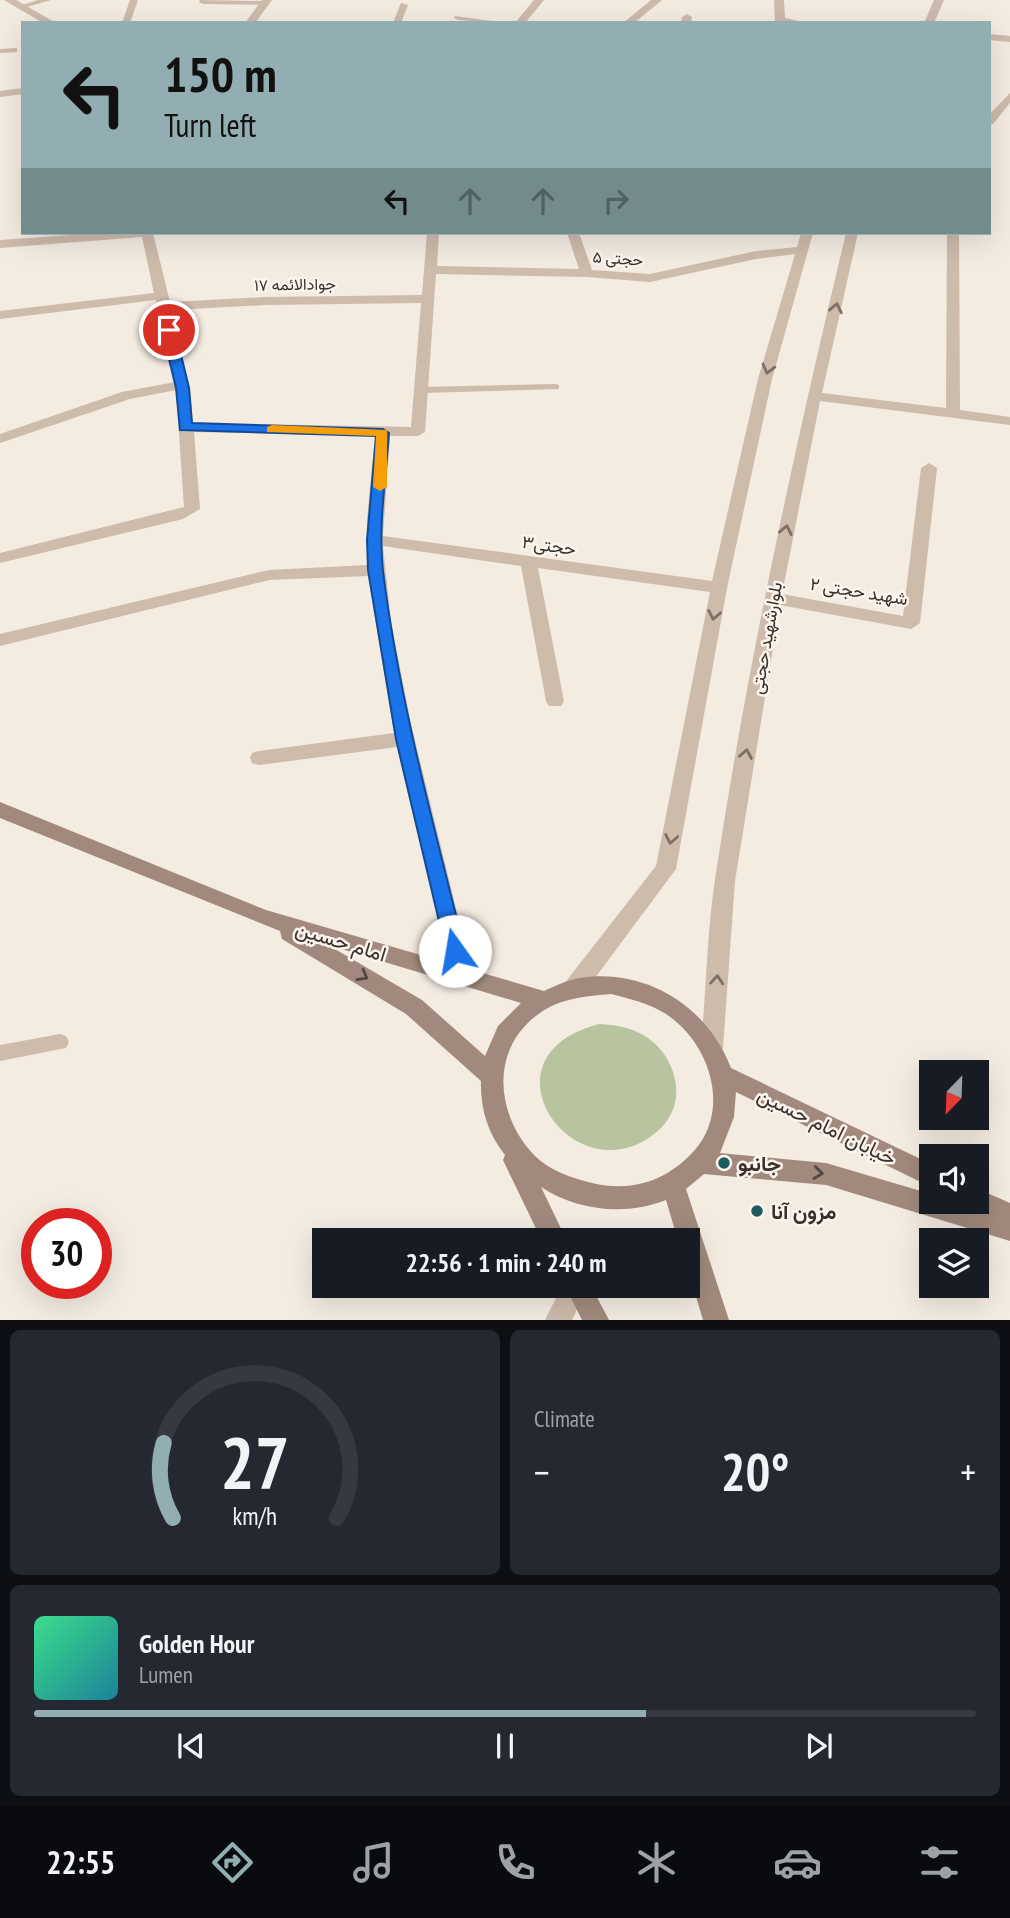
<!DOCTYPE html>
<meta charset="utf-8">
<style>
body{margin:0;font-family:"PT Sans Narrow",Vazirmatn,sans-serif;background:#242831;color:#f1f3f6;height:100vh;display:flex;flex-direction:column;font-size:26px;white-space:nowrap}
*{box-sizing:border-box;margin:0}
p{font-size:23px;color:#9ea1a6}
.icon{flex:none;width:38px;height:38px;fill:none;stroke:currentColor;stroke-width:2;stroke-linecap:round;stroke-linejoin:round}
.map{position:relative;height:1320px;overflow:hidden}
.panel{display:flex;flex-direction:column;gap:10px;padding:10px;background:#0d0f14;flex:1}
.panel>*{flex:none}
.hud{position:absolute;left:21px;top:21px;width:970px;height:214px;border-radius:0px;box-shadow:0 7px 28px #0002;background:#92aeb2;color:#111;overflow:hidden}
.needle{width:46px;rotate:203deg}
.tools{position:absolute;left:919px;top:1060px;display:grid;gap:14px}
.tools a{display:grid;place-items:center;width:70px;height:70px;border-radius:0px;background:#171b24;box-shadow:0 7px 28px #0002;font-size:35px}
.speed{position:absolute;left:21px;top:1208px;display:flex;gap:14px;font-size:35px;font-weight:700;text-align:center}
.speed>*{display:grid;place-content:center;width:91px;height:91px;border-radius:50%;background:#171b24;box-shadow:0 7px 28px #0002;line-height:1}
.speed .limit{border:10px solid #d22;background:#fff;color:#111}
.pin{position:absolute;display:grid;place-items:center;width:60px;height:60px;color:#fff;margin:-30px;border:4px solid #fff;border-radius:50%;box-shadow:0 2px 7px #0007}
.me{position:absolute;width:77px;margin:-38px;rotate:347deg;stroke-linejoin:round;filter:drop-shadow(0 0 5px #0008)}
.turn{display:flex;align-items:center;gap:24px;height:147px;padding:0 28px;font-size:32px}
.turn .icon{width:91px;height:91px;stroke-width:2.5}
.turn b{display:block;font-size:49px;line-height:60px}
.lanes{display:flex;align-items:center;height:66px;padding:0 28px;background:#0003;justify-content:center;gap:35px;direction:ltr}
.lanes .off{opacity:.35}
.big{font-size:52px;font-weight:700;line-height:1.1}
.panel .tile{flex:1;display:flex;flex-direction:column;justify-content:center;gap:10px;min-width:0;padding:0 24px;border-radius:10px;background:#242831}
.panel .dial{align-items:center;gap:0}
.dial svg{height:182px;overflow:visible;fill:none;stroke:#363941;stroke-width:7;stroke-linecap:round;text-anchor:middle}
.dial text{fill:#f1f3f6;stroke:none}
.song{display:flex;align-items:center;gap:21px}
.cover{width:84px;height:84px;border-radius:10px;background:linear-gradient(135deg,hsl(150 70% 55%),hsl(190 70% 35%))}
.played{height:7px;border-radius:4px;background:linear-gradient(90deg,#92aeb2 65%,#363941 65%)}
.keys{display:flex;justify-content:space-around;direction:ltr}
.heat{display:flex;justify-content:space-between;align-items:center;font-size:38px;direction:ltr}
.panel .tiles{flex:1;display:grid;gap:10px;grid-template-columns:1fr 1fr}
.tile:last-child{grid-column:span 2}
.trip{position:absolute;left:312px;top:1228px;width:388px;height:70px;border-radius:0px;background:#171b24;box-shadow:0 7px 28px #0002;font-weight:700;line-height:70px;text-align:center}
.menu{display:flex;height:112px;justify-content:space-around;align-items:center;background:#090b0e;color:#9ea1a6}
.menu .icon{width:49px;height:49px}
.menu .selected{color:#92aeb2}
.menu b{font-size:32px;color:#f1f3f6}
.map>svg:first-child{display:block}
.green{fill:#b8c4a0}
.lines{fill:none;stroke-linecap:round;stroke-linejoin:round}
.lane{fill:#cdbbac;fill-rule:evenodd}
.street{fill:#cdbbac;fill-rule:evenodd}
.secondary{fill:#a18a7d;fill-rule:evenodd}
.oneway{stroke:#7d6f65}
.oneway2{stroke:#544640}
.route{fill:#1a73e8;stroke:#114b97;stroke-width:2}
.slow{fill:#f59e0b}
.poi-dot{fill:#1f5a5e;stroke:#fbf5ee;stroke-width:2.5}
.labels{text-anchor:middle;dominant-baseline:central;stroke-width:5;stroke-linejoin:round;paint-order:stroke}
.far-street-label{font-size:16px;fill:#3b302b;stroke:#fbf5ee}
.street-label{font-size:18px;fill:#3b302b;stroke:#fbf5ee}
.near-street-label{font-size:21px;fill:#3b302b;stroke:#fbf5ee}
.near-poi-label{font-size:21px;font-weight:bold;fill:#3b302b;stroke:#fbf5ee;text-anchor:start}
</style>
<div class="map">
<svg width="1010" height="1320" viewBox="0 0 1010 1320">
<rect width="100%" height="100%" fill="#f4ebe1"/>
<!-- green -->
<path class="green" d="M599 1024C615 1025 630 1027 645 1036 671 1052 687 1091 668 1119 661 1130 651 1137 640 1143 562 1181 482 1054 599 1024Z"/>
<g class="lines">
<!-- lane -->
<g class="lane">
<polygon points="38,0 51,0 20,9 16,7"/>
<polygon points="130,0 138,0 130,23 122,23"/>
<polygon points="200,0 264,1 268,3 264,5 203,4 199,2"/>
<polygon points="401,3 408,5 401,23 393,23"/>
<polygon points="455,16 492,21 496,23 458,20 454,18"/>
<polygon points="17,48 17,52 0,53 0,49"/>
<polygon points="555,384 559,385 559,389 421,393 415,390 421,387"/>
<polygon points="60,1034 66,1036 69,1042 66,1048 0,1061 0,1045"/>
</g>
<!-- street -->
<g class="street">
<polygon points="4,0 16,0 56,23 43,23"/>
<polygon points="262,0 272,0 255,23 245,23"/>
<polygon points="534,0 544,0 525,23 515,23"/>
<polygon points="651,0 662,0 634,23 623,23"/>
<polygon points="774,0 784,0 785,18 808,23 775,23"/>
<polygon points="934,0 944,0 934,23 924,23"/>
<polygon points="687,14 692,17 691,23 681,23 682,17"/>
<polygon points="989,34 1010,36 1010,42 989,40"/>
<polygon points="23,88 23,94 0,97 0,91"/>
<polygon points="1010,93 1010,103 993,124 989,125 989,115"/>
<path d="M98 233H153L170 302 266 297 422 295 427 233H439L437 266 579 269 567 233H579L592 270 650 274 756 251 797 247 801 233H813L772 379 727 588 676 869 583 994 575 996 567 994 564 987 567 980 656 866 710 592 538 568 564 701 561 706H549L546 701 521 566 383 546 391 622 411 724 473 978 470 985 462 987 454 985 397 747 259 765 252 763 250 758 252 753 259 751 394 733 368 576 269 580 0 646V634L269 570 367 565V519L375 436 194 432 200 509 183 519 0 563V553L184 507 176 390 130 399 0 443V434L122 392 175 382 156 300 0 319V311L154 293 142 237 0 248V240ZM795 254 758 379 712 581 383 536 390 436H418L425 432 436 274 587 277 650 282 756 259ZM421 303 411 427 193 423 190 388 171 310 266 305Z"/>
<path d="M846 233H858L822 393 946 408 947 233H959L960 410 1010 417V425L820 401 782 594 903 616 921 468 929 463 937 468 920 623 911 629 780 605 735 881 723 1048 720 1055 712 1058 704 1055 701 1048C706 992 707 934 715 879 748 661 795 446 846 233Z"/>
<polygon points="562,1286 588,1286 572,1320 545,1320"/>
</g>
<!-- secondary -->
<g class="secondary">
<path d="M0 802 266 910 544 991C555 986 567 980 579 978 646 967 708 1007 731 1068L931 1164V1187L736 1092 734 1117 720 1153 826 1163 931 1194V1202H976V1188L1010 1203V1241L826 1185 704 1174 686 1189 729 1320H703L688 1270V1241H678L666 1200C625 1216 578 1211 541 1187L567 1241H542L503 1160 505 1155C488 1134 480 1108 481 1081L406 1014 282 939 280 931 0 818ZM328 945 521 1003 498 1026 485 1056 422 1000ZM611 994C630 999 649 1003 666 1014 710 1043 732 1110 693 1152 665 1182 631 1192 592 1183 572 1178 550 1171 535 1156 495 1115 489 1048 540 1013 561 998 587 996 611 994Z"/>
<polygon points="565,1286 591,1286 609,1320 582,1320"/>
</g>
</g>
<!-- one-way arrows -->
<defs><path id="oneway-chevron" d="M-2-3.5L2.5 0L-2 3.5" fill="none" stroke-width="1.6" stroke-linecap="round" stroke-linejoin="round" transform="scale(1.75)"/></defs>
<g class="oneway">
<use href="#oneway-chevron" transform="translate(836 308) rotate(-78)"/>
<use href="#oneway-chevron" transform="translate(768 369) rotate(105)"/>
<use href="#oneway-chevron" transform="translate(786 530) rotate(-78)"/>
<use href="#oneway-chevron" transform="translate(714 615) rotate(101)"/>
<use href="#oneway-chevron" transform="translate(746 754) rotate(-80)"/>
<use href="#oneway-chevron" transform="translate(671 839) rotate(101)"/>
<use href="#oneway-chevron" transform="translate(717 980) rotate(-86)"/>
</g>
<g class="oneway2">
<use href="#oneway-chevron" transform="translate(363 976) rotate(30)"/>
<use href="#oneway-chevron" transform="translate(818 1173) rotate(7)"/>
</g>
<!-- route -->
<path class="route" d="M169 326 175 330 189 388 192 423 383 429 389 433C386 478 378 526 383 571 399 700 434 826 465 951L462 957 455 959 449 957 446 951 396 739 368 570 367 540 376 436 180 430 176 388 162 330Z"/>
<!-- slow -->
<polygon class="slow" points="272,425 387,430 387,487 380,491 373,487 376,436 267,432 267,427"/>
<!-- markers -->
<g class="poi-dot">
<circle cx="724" cy="1163" r="7"/>
<circle cx="757" cy="1211" r="7"/>
</g>
<g class="labels">
<!-- far-street labels -->
<g class="far-street-label">
<text transform="translate(618 258) rotate(4)">حجتی ۵</text>
<text transform="translate(295 284) rotate(-1)">جوادالائمه ۱۷</text>
</g>
<!-- street labels -->
<g class="street-label">
<text transform="translate(549 545) rotate(8)">حجتی۳</text>
<text transform="translate(859 591) rotate(9)">شهید حجتی ۲</text>
<text transform="translate(766 638) rotate(-80)">بلوارشهید حجتی</text>
</g>
<!-- near-street labels -->
<g class="near-street-label">
<text transform="translate(341 941) rotate(17)">امام حسین</text>
<text transform="translate(827 1126) rotate(26)">خیابان امام حسین</text>
</g>
<!-- near-poi labels -->
<g class="near-poi-label">
<text x="738" y="1163">جانبو</text>
<text x="771" y="1211">مزون آنا</text>
</g>
</g>
</svg>
<div class="tools">
<a><svg class="needle" viewBox="-14 -14 28 28"><path d="M0-13l5 13h-10z" fill="#e53935"/><path d="M0 13l5-13h-10z" fill="#9ea1a6"/></svg></a>
<a><svg class="icon" aria-label="sound" viewBox="0 0 24 24"><path d="M4 9h4l5-4v14l-5-4H4zM17 9q2 3 0 6"/></svg></a>
<a><svg class="icon" aria-label="layers" viewBox="0 0 24 24"><path d="M12 4l9 5-9 5-9-5zM3 14l9 5 9-5"/></svg></a>
</div>
<div class="speed"><div class="limit">30</div></div>
<div class="pin" style="left:169px;top:330px;background:#d93025"><svg class="icon" aria-label="arrive" viewBox="0 0 24 24"><path d="M6 21V4h12l-3 4 3 4H6"/></svg></div>
<svg class="me" style="left:455px;top:951px" viewBox="-20 -20 40 40"><circle r="19" fill="#fff"/><path d="M0-13L10 11 0 6-10 11z" fill="#1a73e8"/></svg>
<div class="trip">22:56 · 1 min · 240 m</div>
<div class="hud">
<div class="turn"><svg class="icon" aria-label="left" viewBox="0 0 24 24"><path d="M17 20v-9H6M10 6l-5 5 5 5"/></svg><div><b>150 m</b>Turn left</div></div>
<div class="lanes"><svg class="icon" aria-label="left" viewBox="0 0 24 24"><path d="M17 20v-9H6M10 6l-5 5 5 5"/></svg><svg class="icon off" aria-label="ahead" viewBox="0 0 24 24"><path d="M12 20V5M6 11l6-6 6 6"/></svg><svg class="icon off" aria-label="ahead" viewBox="0 0 24 24"><path d="M12 20V5M6 11l6-6 6 6"/></svg><svg class="icon off" aria-label="right" viewBox="0 0 24 24"><path d="M7 20v-9h11M14 6l5 5-5 5"/></svg></div>
</div>
</div>
<section class="panel">
<div class="tiles">
<div class="tile dial"><svg viewBox="0 0 100 80">
<path d="M14 69A42 42 0 1 1 86 69"/>
<path d="M14 69A42 42 0 0 1 10 36" stroke="#92aeb2"/>
<text x="50" y="56" font-size="32" font-weight="700">27</text>
<text x="50" y="72" font-size="11">km/h</text>
</svg></div>
<div class="tile"><p>Climate</p>
<div class="heat"><a>−</a><b class="big">20°</b><a>+</a></div>
</div>
<div class="tile">
<div class="song"><i class="cover"></i><div><b>Golden Hour</b><p>Lumen</p></div></div>
<div class="played"></div>
<div class="keys"><svg class="icon" aria-label="previous" viewBox="0 0 24 24"><path d="M18 5L8 12l10 7zM5 5v14"/></svg><svg class="icon" aria-label="pause" viewBox="0 0 24 24"><path d="M8 5v14M16 5v14"/></svg><svg class="icon" aria-label="next" viewBox="0 0 24 24"><path d="M6 5l10 7-10 7zM19 5v14"/></svg></div>
</div>
</div>
</section>
<nav class="menu">
<b>22:55</b>
<svg class="icon selected" aria-label="directions" viewBox="0 0 24 24"><path d="M12 3l9 9-9 9-9-9zM9 14v-3h6M13 9l2 2-2 2"/></svg>
<svg class="icon" aria-label="music" viewBox="0 0 24 24"><path d="M9 18V5l10-2v13"/><circle cx="6" cy="18" r="3"/><circle cx="16" cy="16" r="3"/></svg>
<svg class="icon" aria-label="phone" viewBox="0 0 24 24"><path d="M5 4h4l2 5-3 2q2 4 5 5l2-3 5 2v4C11 20 4 13 5 4z"/></svg>
<svg class="icon" aria-label="climate" viewBox="0 0 24 24"><path d="M12 3v18M4 7l16 10M4 17L20 7"/></svg>
<svg class="icon" aria-label="car" viewBox="0 0 24 24"><path d="M5 17H2v-5l4-1 3-4h7l3 4 3 1v5h-3M9 17h6M6 11h13"/><circle cx="7" cy="17" r="2"/><circle cx="17" cy="17" r="2"/></svg>
<svg class="icon" aria-label="filters" viewBox="0 0 24 24"><path d="M4 7h16M4 17h16"/><circle cx="9" cy="7" r="2"/><circle cx="15" cy="17" r="2"/></svg>
</nav>
